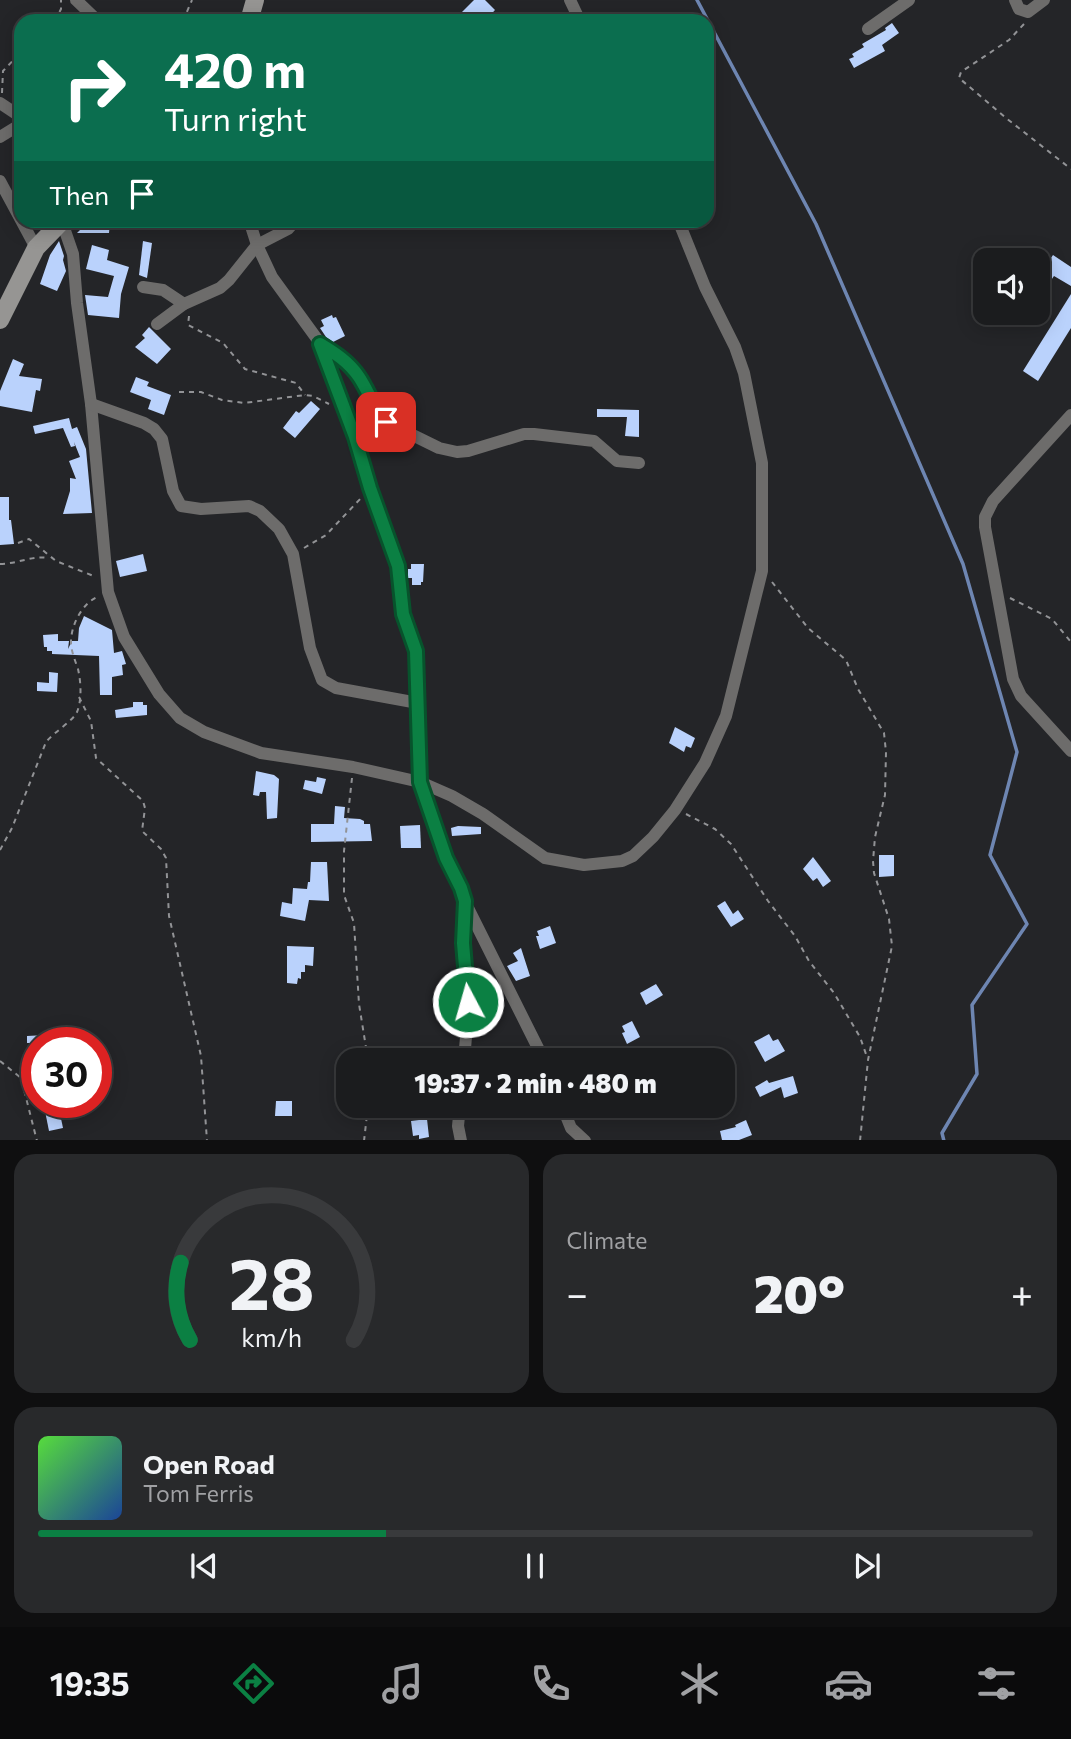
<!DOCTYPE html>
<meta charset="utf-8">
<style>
body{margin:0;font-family:Commissioner,sans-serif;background:#28292b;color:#f1f3f6;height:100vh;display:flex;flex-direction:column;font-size:26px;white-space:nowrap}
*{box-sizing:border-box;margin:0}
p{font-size:23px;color:#a0a1a4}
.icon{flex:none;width:38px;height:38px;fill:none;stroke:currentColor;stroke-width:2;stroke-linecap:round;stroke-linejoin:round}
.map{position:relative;height:1140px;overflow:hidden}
.sheet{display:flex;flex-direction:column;gap:14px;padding:14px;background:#0f0f10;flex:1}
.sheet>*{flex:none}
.hud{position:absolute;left:14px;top:14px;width:700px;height:214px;border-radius:21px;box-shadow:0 4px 18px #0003,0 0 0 2px #393a3c;background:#0b6e4f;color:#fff;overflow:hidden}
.controls{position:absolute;left:973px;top:248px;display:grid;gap:14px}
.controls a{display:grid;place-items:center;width:77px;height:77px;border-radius:14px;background:#1b1c1e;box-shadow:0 4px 18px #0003,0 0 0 2px #393a3c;font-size:35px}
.speed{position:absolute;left:21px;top:1027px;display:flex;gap:14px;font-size:35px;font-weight:700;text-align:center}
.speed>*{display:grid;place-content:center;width:91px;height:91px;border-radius:50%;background:#1b1c1e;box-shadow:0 4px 18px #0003,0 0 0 2px #393a3c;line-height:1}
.speed .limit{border:10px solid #d22;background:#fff;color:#111}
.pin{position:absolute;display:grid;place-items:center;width:60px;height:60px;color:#fff;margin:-30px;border-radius:14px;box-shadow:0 4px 10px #0006}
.me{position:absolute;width:77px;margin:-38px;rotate:354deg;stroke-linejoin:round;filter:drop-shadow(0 0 5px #0008)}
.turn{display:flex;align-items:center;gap:24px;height:147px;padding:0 35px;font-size:32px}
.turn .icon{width:91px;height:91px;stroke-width:2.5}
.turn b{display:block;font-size:49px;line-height:60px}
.then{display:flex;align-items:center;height:66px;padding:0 35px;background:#0003;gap:14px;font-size:26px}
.big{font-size:52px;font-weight:800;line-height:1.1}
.sheet .widget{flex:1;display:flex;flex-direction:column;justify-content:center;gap:10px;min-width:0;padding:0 24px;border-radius:21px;background:#28292b}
.sheet .dial{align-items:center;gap:0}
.dial svg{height:182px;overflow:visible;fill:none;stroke:#393a3c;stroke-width:7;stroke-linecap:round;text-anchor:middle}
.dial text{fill:#f1f3f6;stroke:none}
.song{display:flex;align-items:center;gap:21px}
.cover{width:84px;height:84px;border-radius:10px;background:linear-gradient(135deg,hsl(110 70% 55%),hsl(220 70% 35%))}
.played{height:7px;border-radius:4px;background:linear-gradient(90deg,#0b8043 35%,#393a3c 35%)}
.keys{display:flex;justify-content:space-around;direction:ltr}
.heat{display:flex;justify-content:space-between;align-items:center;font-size:38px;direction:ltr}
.sheet .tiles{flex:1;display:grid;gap:14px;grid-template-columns:1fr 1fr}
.widget:last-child{grid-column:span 2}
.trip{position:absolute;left:336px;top:1048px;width:399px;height:70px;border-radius:21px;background:#1b1c1e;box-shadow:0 4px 18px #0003,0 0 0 2px #393a3c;font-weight:800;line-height:70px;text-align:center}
.dock{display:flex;height:112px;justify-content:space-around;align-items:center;background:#0b0b0c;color:#a0a1a4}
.dock .icon{width:49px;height:49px}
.dock .current{color:#0b8043}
.dock b{font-size:32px;color:#f1f3f6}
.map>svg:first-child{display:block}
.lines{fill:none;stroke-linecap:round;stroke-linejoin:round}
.stream{stroke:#6e86b2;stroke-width:3.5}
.building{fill:#bad2fc}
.path{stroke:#929396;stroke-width:2;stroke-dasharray:5 5;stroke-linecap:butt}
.street{stroke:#6d6c6b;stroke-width:12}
.secondary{stroke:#969593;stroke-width:18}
.route-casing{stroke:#07532c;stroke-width:18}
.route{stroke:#0b8043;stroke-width:12}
</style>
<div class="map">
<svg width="1071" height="1141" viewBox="0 0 1071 1141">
<rect width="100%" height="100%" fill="#242528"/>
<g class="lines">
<!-- stream -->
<polyline class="stream" points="697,0 816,224 963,564 1017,752 990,855 1027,924 972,1005 977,1074 942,1133 944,1141"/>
</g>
<!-- building -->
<g class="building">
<polygon points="474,0 485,0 495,10 485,21 453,21"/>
<polygon points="892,23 899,33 882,45 885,51 854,68 849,59 854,57 852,54 864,47 862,44 886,30 885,28"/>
<polygon points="90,220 110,221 109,233 77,233"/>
<polygon points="59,241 64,256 63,260 66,271 57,291 40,284 50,255"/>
<polygon points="143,241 152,243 147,278 139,275"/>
<polygon points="92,245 109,250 107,260 129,267 121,294 119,318 88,315 85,295 108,297 114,276 86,269"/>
<polygon points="1053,255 1071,267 1071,286 1054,276 1038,299 1038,277"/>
<polygon points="1071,294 1071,328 1038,381 1023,371"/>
<polygon points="332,315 333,318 336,317 345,336 333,342 326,337 320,328 324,326 321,320"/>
<polygon points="149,327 171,349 157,364 135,347 145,338 142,335"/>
<polygon points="13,359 24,364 19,376 42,379 40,391 36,390 32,412 0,406 0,391"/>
<polygon points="136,377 149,382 147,386 171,395 164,415 148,409 151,400 130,392"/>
<polygon points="311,401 320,409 295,438 283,428 296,411 299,413"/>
<polygon points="597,409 639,410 639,437 625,436 627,417 597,417"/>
<polygon points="69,418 72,429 77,427 86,449 92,513 63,514 70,491 70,478 76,479 69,461 80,457 74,442 75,446 71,447 63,428 35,434 33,426"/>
<polygon points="0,497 9,497 9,520 11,520 14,544 0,545"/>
<polygon points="143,554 147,571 120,577 116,561"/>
<polygon points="411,564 424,564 423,582 421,582 421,585 412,585 412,578 408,578 408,569 411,569"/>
<polygon points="84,616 112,630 114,653 122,651 126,664 122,665 123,675 112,677 112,695 100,695 99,656 52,654 52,651 47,651 47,647 44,647 43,635 58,634 58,641 69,641 68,649 72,641 78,641 79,628"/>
<polygon points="49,672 58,673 57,692 37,691 37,682 49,683"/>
<polygon points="133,702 143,702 143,705 147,705 147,715 116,718 115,710 133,707"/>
<polygon points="675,727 695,738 691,748 686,746 684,752 669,743"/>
<polygon points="256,771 274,775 279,779 277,818 267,819 266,792 260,792 259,796 253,795"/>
<polygon points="317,777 326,779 322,794 303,789 305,780 316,782"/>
<polygon points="335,806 345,807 344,818 360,819 364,821 364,824 370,824 372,841 311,842 311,824 334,824"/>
<polygon points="420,825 421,848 401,848 400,826"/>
<polygon points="458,826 481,827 481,834 452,836 451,828"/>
<polygon points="879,855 894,855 894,876 879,877"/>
<polygon points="813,857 831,881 823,887 817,878 813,881 803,869"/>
<polygon points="311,862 327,862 329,901 309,900 305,921 280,916 282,902 292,904 293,888 307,889 308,882 310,882"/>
<polygon points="725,901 733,914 738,910 744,919 731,927 717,906"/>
<polygon points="550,926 556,943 540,949 536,936 539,936 537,931"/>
<polygon points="287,946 314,947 313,966 305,965 305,972 301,972 301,979 298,978 297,984 287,983"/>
<polygon points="521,948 530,976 516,981 507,966 518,961 513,953"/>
<polygon points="656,984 663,995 646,1005 640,993"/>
<polygon points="632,1021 640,1037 627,1044 622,1033 625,1032 622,1026"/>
<polygon points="64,1034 64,1043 27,1043 27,1036"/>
<polygon points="769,1034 773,1041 778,1039 785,1051 765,1062 754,1042"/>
<polygon points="793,1076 798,1093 784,1098 781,1087 760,1097 755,1087 767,1080 769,1083"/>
<polygon points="276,1101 292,1101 292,1116 275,1116"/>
<polygon points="59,1109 63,1128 49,1131 45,1111"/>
<polygon points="427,1119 429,1137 419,1139 419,1135 413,1136 411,1121"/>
<polygon points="746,1120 752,1135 739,1140 722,1140 720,1131 736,1127 735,1125"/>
</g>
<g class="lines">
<!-- path -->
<g class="path">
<polyline points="55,21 61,9 61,0"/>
<polyline points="183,21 192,0"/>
<polyline points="1024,24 1009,40 961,72 959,78 1006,118 1071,169"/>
<polyline points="2,93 3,71 21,52"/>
<polyline points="189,316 188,325 223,343 245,369 296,383 305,395"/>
<polyline points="179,392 201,392 222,400 244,403 305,395 313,396 329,404"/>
<polyline points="18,543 29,539 56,561 96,577"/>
<polyline points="304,548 326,535 362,497"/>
<path d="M0 564C17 564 33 555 49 558"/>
<polyline points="772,582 808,628 846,660 858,689 884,733 886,752 885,795 875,837 873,861 874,873 889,919 892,946 868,1060 860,1141"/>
<polyline points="1010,598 1052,619 1071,642"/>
<polyline points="79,697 91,721 96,758 143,801 145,808 142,831 161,849 166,858 169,916 201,1056 207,1141"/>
<polyline points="352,778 344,851 344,895 354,923 359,1004 368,1060"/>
<polyline points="686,814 715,829 731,844 768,901 795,936 809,961 834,993 860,1037 867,1057"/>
<path d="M0 850 12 828 46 742C53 733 74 720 77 712 82 700 81 682 78 669 75 660 71 651 71 642 71 625 82 604 97 597"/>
<polyline points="0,1061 21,1078 37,1141"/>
<polyline points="364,1141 368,1106"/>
</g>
<!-- street -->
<g class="street">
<polyline points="76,0 98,21"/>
<polyline points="570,0 580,21"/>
<polyline points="1015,0 1019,9 1028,12 1044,0"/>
<polyline points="868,29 909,0"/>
<polyline points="0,103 21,117"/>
<polyline points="0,137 21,124"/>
<polyline points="0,181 36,248"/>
<polyline points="249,220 257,245 272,277 320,343 355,437 370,488 398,566 403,614 416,651 420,782 446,858 461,888 465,901 463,943 468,1014 464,1060"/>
<polyline points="62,222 73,254 77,303 91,404 108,592 124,637 159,694 180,718 204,732 261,753 353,767 420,782 452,796 483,814 545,858 584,865 622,861 633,856 653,837 675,810 705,763 726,716 762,571 762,463 744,373 735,347 705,287 678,220"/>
<polyline points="143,287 163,290 184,304"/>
<polyline points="157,324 184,304 220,288 229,280 257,245 288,229 296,220"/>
<polyline points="320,343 336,354 352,368 378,414 386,422 439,448 457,452 468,451 524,434 534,434 594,441 617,461 639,463"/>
<polyline points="91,404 144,423 154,429 162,439 173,491 181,506 201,509 249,506 260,511 279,529 293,554 310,648 322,680 336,688 418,703"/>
<polyline points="1071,415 993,501 985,517 985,527 1013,679 1021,696 1071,751"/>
<polyline points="466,904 544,1060"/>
<polyline points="460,1106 458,1126 461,1141"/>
<polyline points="562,1106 571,1128 585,1141"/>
</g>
<!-- secondary -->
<g class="secondary">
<polyline points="249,21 255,0"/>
<polyline points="0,320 36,248 63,220"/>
</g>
</g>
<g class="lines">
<!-- route casing -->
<g class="route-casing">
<path id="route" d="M386 422C374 409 369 392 359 377 349 362 335 353 320 344L355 437 370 488 398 566 403 614 416 651 420 782 446 858 461 888 465 901 463 943 468 1002"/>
</g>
<!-- route -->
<use href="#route" class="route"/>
</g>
</svg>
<div class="controls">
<a><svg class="icon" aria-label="sound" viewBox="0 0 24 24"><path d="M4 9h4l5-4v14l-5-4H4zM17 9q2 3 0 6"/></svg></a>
</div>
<div class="speed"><div class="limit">30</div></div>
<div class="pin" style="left:386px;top:422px;background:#d93025"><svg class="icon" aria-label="arrive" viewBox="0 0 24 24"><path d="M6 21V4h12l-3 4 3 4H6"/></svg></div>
<svg class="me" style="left:468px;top:1002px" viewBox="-20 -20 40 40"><circle r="17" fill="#0b8043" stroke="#fff" stroke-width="3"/><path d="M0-11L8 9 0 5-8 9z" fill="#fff"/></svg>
<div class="trip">19:37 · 2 min · 480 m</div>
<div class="hud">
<div class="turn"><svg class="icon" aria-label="right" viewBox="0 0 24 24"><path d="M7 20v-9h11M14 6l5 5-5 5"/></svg><div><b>420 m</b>Turn right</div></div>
<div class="then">Then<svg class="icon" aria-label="arrive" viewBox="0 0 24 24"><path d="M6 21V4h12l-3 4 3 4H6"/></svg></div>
</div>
</div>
<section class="sheet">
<div class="tiles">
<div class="widget dial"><svg viewBox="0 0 100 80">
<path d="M14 69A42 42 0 1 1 86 69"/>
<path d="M14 69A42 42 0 0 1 10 35" stroke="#0b8043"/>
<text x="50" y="56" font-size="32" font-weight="700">28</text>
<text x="50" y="72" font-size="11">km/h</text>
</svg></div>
<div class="widget"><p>Climate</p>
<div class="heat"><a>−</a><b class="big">20°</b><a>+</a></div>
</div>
<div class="widget">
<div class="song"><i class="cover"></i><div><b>Open Road</b><p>Tom Ferris</p></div></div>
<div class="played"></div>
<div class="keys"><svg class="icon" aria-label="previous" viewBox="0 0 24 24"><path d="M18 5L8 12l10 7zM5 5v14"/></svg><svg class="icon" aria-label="pause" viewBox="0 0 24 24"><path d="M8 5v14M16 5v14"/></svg><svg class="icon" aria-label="next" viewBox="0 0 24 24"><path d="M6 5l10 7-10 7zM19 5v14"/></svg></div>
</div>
</div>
</section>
<nav class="dock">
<b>19:35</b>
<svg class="icon current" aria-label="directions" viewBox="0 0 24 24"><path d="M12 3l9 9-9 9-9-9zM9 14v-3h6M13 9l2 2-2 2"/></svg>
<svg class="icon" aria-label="music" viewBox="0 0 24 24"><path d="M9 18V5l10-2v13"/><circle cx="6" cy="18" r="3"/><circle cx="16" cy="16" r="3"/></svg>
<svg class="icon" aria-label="phone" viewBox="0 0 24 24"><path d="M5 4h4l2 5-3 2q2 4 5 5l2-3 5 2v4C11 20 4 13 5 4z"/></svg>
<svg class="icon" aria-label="climate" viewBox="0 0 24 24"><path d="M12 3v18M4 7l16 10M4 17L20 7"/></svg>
<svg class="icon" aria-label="car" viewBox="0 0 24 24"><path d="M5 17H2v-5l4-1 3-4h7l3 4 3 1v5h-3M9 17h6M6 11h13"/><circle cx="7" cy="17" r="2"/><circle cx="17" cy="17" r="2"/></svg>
<svg class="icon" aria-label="filters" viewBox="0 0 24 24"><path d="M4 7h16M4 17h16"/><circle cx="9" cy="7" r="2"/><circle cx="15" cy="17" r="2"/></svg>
</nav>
